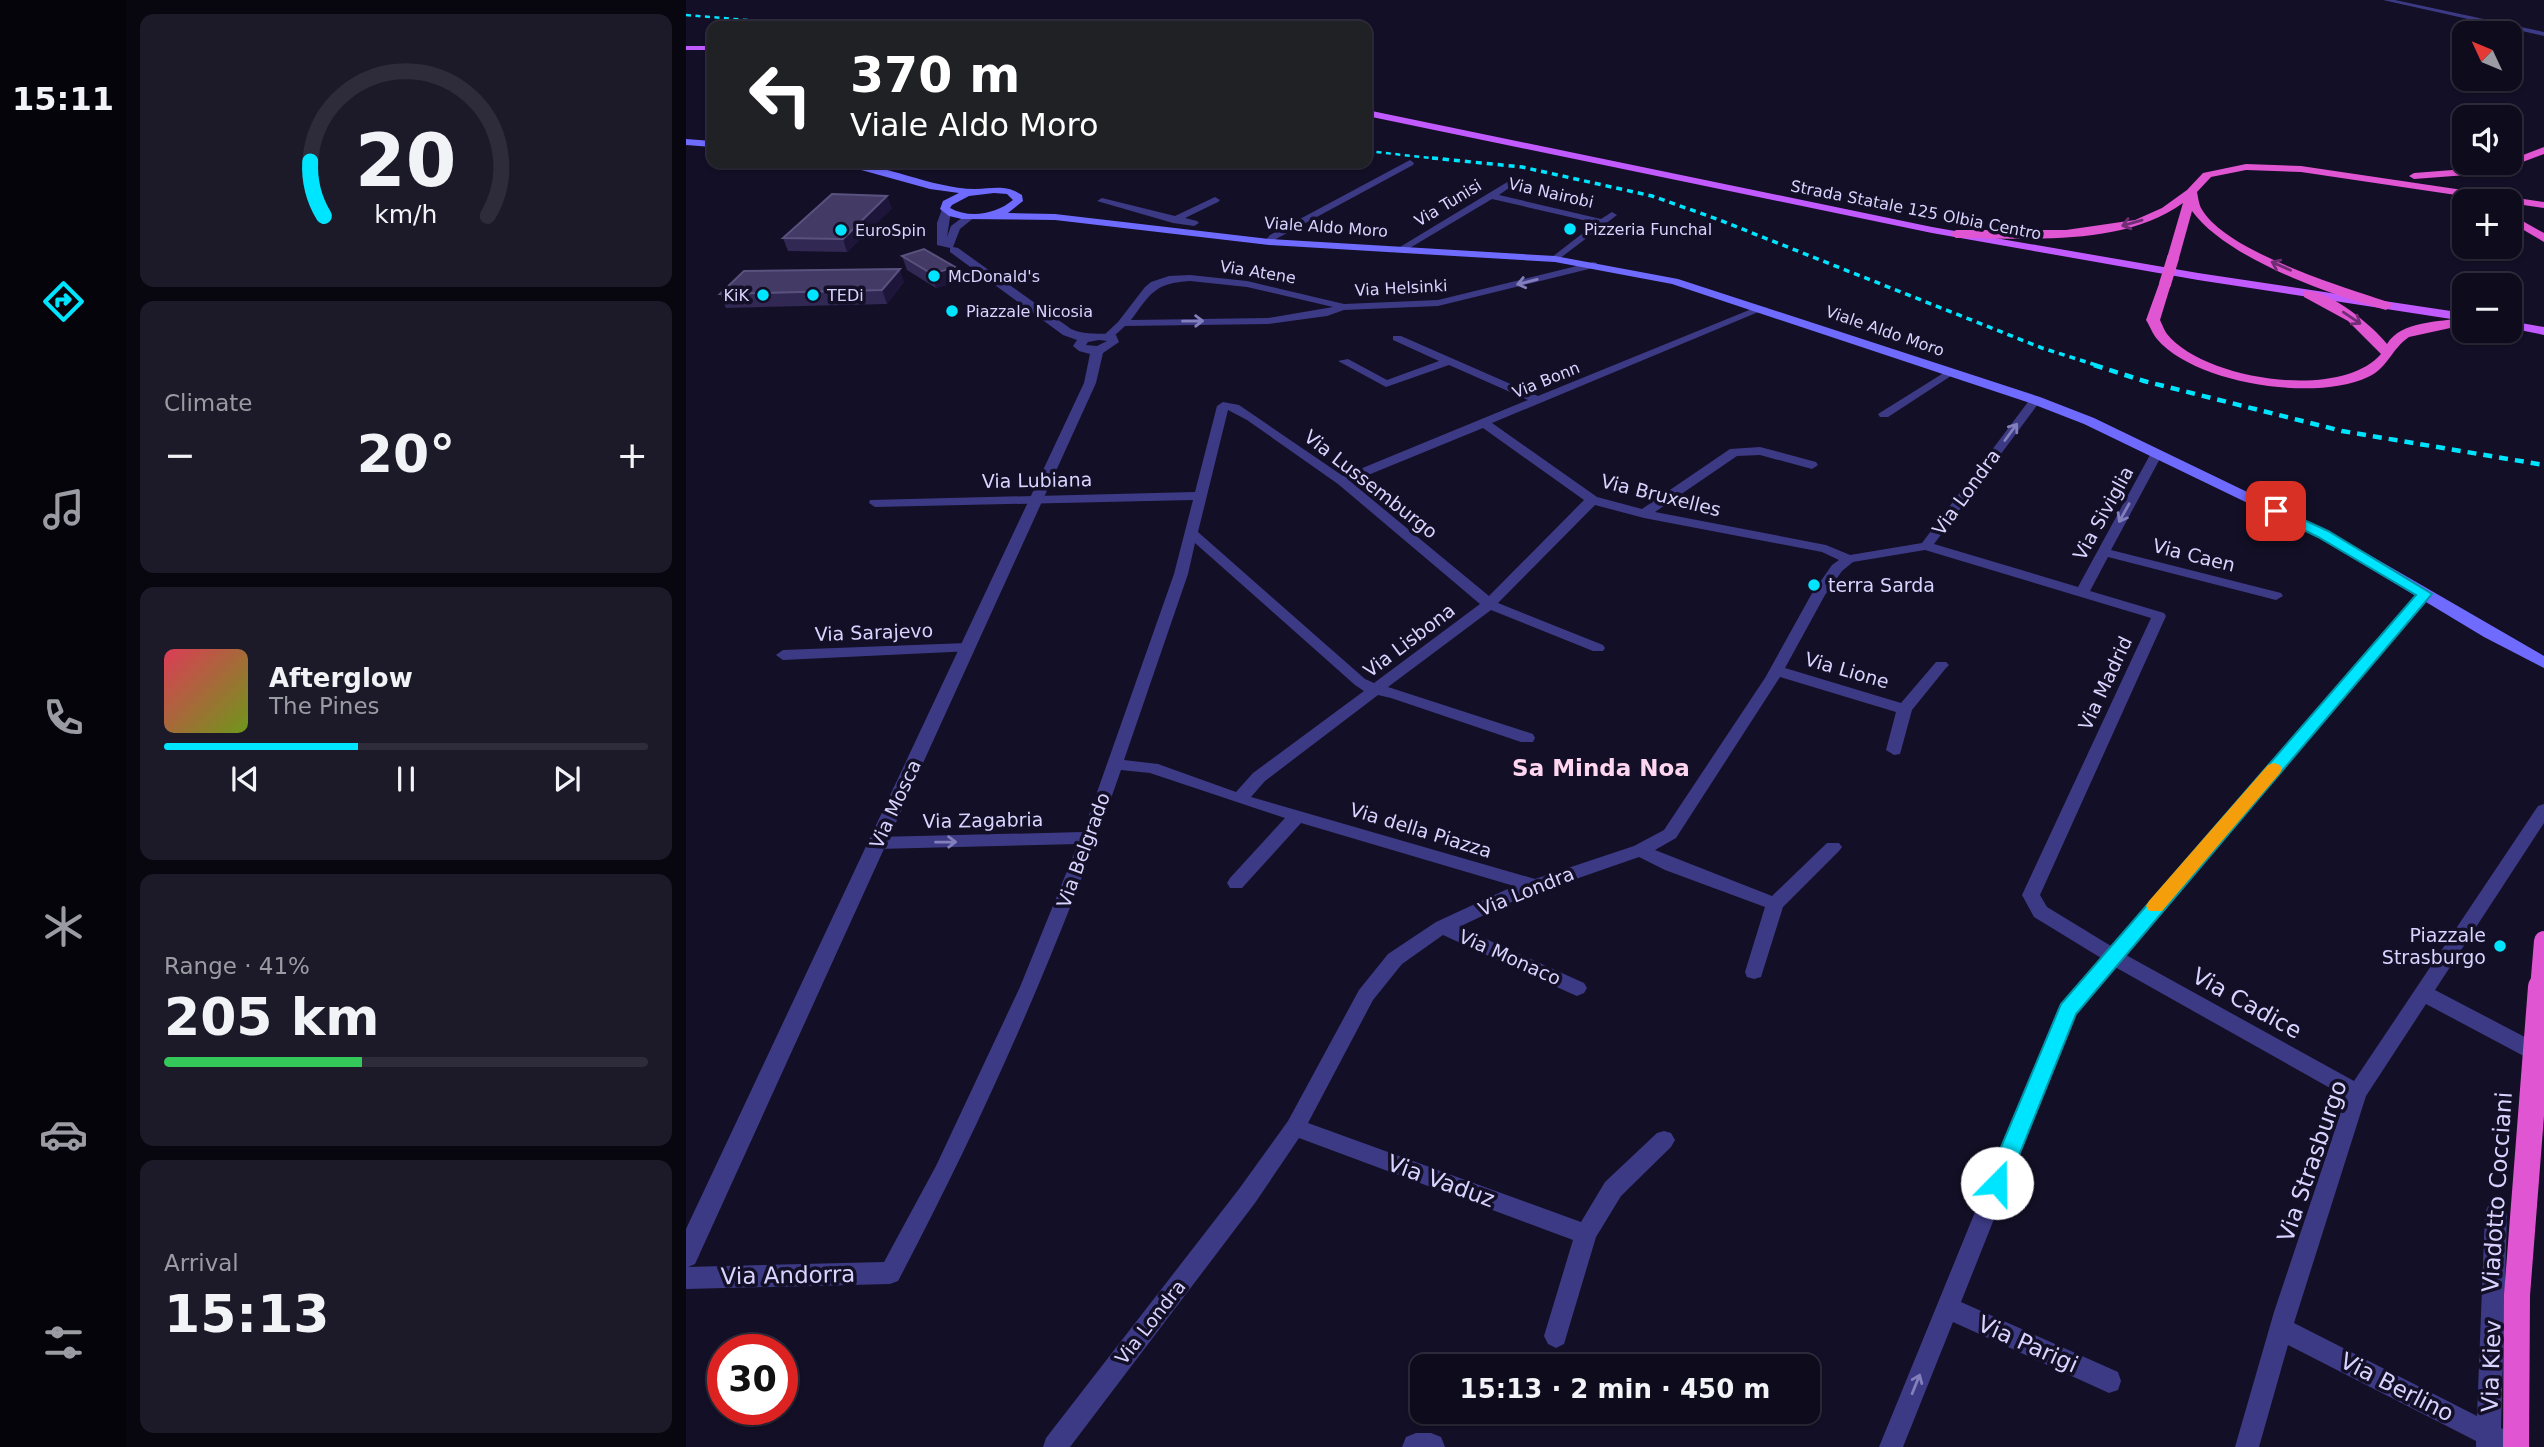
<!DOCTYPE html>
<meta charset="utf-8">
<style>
body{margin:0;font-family:"DejaVu Sans",sans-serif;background:#1c1929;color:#f1f3f6;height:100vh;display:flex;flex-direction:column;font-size:26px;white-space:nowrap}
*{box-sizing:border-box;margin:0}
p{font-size:23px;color:#9b9ba3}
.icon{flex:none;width:38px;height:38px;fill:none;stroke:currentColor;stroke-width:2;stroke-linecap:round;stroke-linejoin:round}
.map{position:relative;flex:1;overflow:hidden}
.drawer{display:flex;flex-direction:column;gap:14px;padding:14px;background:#08060f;width:560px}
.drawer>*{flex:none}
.guide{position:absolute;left:21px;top:21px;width:665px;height:147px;border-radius:14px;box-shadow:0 2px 5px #0004,0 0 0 2px #2e2b3b;background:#202124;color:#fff;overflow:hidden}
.needle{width:46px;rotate:314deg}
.buttons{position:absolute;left:1766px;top:21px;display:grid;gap:14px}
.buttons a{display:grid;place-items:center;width:70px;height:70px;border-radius:14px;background:#0e0b1c;box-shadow:0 2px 5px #0004,0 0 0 2px #2e2b3b;font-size:35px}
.speed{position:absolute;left:21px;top:1334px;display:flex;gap:14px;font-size:35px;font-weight:700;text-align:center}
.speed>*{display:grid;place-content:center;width:91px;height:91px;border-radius:50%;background:#0e0b1c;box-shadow:0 2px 5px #0004,0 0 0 2px #2e2b3b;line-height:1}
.speed .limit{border:10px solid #d22;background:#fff;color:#111}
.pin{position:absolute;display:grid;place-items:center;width:60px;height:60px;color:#fff;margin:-30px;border-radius:14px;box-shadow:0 4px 10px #0006}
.me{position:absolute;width:77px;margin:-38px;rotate:22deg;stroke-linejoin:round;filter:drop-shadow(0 0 5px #0008)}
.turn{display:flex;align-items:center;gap:24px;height:147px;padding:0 28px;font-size:32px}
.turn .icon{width:91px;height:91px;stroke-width:2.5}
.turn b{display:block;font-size:49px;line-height:60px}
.big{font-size:52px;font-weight:600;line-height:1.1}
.drawer .card{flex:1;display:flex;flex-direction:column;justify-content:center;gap:10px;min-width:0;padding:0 24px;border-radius:14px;background:#1c1929}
.drawer .dial{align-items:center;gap:0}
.dial svg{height:182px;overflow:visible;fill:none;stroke:#2e2b3b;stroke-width:7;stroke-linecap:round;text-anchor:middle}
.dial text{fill:#f1f3f6;stroke:none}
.song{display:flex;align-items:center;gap:21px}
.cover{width:84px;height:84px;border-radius:10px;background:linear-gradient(135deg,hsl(350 70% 55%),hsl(80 70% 35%))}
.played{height:7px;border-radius:4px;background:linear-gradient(90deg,#00e5ff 40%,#2e2b3b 40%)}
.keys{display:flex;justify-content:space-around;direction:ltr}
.heat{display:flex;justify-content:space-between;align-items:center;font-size:38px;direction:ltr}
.charge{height:10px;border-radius:5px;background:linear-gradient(90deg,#34c759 41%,#2e2b3b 0)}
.trip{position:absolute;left:724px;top:1354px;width:410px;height:70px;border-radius:14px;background:#0e0b1c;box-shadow:0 2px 5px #0004,0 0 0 2px #2e2b3b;font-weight:600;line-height:70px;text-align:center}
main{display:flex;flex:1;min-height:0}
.tabs{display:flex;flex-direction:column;width:126px;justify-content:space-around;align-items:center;background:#06040b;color:#9b9ba3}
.tabs .icon{width:49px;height:49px}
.tabs .current{color:#00e5ff}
.tabs b{font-size:32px;color:#f1f3f6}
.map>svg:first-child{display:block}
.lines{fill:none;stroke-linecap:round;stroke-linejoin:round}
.minor{fill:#3d3a85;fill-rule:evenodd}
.tertiary{fill:#3d3a85;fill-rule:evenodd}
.secondary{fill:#6f6bff;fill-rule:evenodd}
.primary{fill:#c25bff;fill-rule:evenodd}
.trunk{fill:#e055d1;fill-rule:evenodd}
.rail-far2{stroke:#00e5ff;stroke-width:2.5;stroke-dasharray:5 4.5;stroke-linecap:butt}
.rail-far1{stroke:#00e5ff;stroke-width:3.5;stroke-dasharray:6 5;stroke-linecap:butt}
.rail{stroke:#00e5ff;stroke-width:4.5;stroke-dasharray:9 7;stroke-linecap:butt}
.trunk-bridge-far2{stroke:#e055d1;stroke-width:12}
.trunk-bridge-far1{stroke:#e055d1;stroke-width:20}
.trunk-bridge{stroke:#e055d1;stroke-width:26}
.wall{fill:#312854}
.shaded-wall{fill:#1d163a}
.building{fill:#433a66;stroke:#5a527e;stroke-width:2}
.oneway{stroke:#6f2e73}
.oneway2{stroke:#837fbc}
.route{fill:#00e5ff;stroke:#0095a6;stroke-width:2}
.slow{fill:#f59e0b}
.poi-dot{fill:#00e5ff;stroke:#130f26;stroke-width:2.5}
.labels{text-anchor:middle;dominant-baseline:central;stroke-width:7;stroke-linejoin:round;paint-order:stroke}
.far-street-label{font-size:16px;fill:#d9d4ff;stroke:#130f26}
.far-poi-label{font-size:16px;fill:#d9d4ff;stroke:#130f26;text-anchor:start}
.street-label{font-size:19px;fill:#d9d4ff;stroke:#130f26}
.poi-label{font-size:19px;fill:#d9d4ff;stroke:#130f26;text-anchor:start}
.quarter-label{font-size:23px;font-weight:bold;fill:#ffd6f0;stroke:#130f26}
.near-street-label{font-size:23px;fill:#d9d4ff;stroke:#130f26}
</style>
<main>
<nav class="tabs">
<b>15:11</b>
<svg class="icon current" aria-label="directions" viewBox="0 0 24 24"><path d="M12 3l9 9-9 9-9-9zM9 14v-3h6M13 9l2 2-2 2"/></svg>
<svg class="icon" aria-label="music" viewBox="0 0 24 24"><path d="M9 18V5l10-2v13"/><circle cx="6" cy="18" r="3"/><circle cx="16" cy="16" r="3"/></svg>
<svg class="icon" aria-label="phone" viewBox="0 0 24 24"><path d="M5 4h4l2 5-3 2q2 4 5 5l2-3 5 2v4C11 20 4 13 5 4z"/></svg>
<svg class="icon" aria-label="climate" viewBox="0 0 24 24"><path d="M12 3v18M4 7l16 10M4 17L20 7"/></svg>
<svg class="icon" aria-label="car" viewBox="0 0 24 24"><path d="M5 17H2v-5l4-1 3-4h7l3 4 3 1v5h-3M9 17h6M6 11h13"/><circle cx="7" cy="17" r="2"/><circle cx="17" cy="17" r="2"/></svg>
<svg class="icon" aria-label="filters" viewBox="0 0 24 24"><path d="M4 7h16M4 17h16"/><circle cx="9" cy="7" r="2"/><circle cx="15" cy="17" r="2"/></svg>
</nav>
<section class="drawer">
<div class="card dial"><svg viewBox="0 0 100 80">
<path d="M14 69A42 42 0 1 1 86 69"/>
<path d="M14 69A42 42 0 0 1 8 45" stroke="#00e5ff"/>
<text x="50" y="56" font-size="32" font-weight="700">20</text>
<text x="50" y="72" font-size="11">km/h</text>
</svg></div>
<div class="card"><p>Climate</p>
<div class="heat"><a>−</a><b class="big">20°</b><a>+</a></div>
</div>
<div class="card">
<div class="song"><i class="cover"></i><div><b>Afterglow</b><p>The Pines</p></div></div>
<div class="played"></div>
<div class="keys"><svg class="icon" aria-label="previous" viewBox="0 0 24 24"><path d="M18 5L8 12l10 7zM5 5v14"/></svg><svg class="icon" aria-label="pause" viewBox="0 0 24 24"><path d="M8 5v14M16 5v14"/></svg><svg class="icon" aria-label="next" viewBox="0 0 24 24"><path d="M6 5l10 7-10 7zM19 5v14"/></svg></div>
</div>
<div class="card"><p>Range · 41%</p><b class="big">205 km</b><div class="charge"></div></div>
<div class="card"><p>Arrival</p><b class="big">15:13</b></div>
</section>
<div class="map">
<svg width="1858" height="1447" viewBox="0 0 1858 1447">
<rect width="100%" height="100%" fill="#130f26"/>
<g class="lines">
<!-- minor -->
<g class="minor">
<polygon points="1697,0 1709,0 1858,32 1858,36"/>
<polygon points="724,160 728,163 727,165 590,239 586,244 578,242 584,235"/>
<polygon points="823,181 830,183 813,195 915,219 926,212 931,215 869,262 866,261 866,257 910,223 806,199 717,252 709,250"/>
<polygon points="529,197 534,200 532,202 499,218 511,221 513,223 508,226 487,223 411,201 416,198 489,216"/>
<path d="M907 262 911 263V267L752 306 658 310 641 316 582 324 439 326 426 338 417 336 432 322 459 287 465 282 483 276 504 275 561 281 658 304 752 300ZM504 281 561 287 647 307 582 318 445 320C465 293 469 283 504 281Z"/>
<path d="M1073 306 1082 308 806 423 911 497 956 509 1044 449 1074 447 1130 462 1132 465 1126 469 1074 455 1051 456 969 512 1140 545 1164 555 1236 543 1345 398 1349 397 1355 400 1248 544 1392 587 1465 453 1471 449 1477 453 1425 550 1595 593 1597 596 1590 600 1422 557 1404 591 1478 613 1480 616 1354 895 1361 907 1425 946 1734 591 1739 590 1746 594 1440 955 1668 1081 1852 806 1858 804V823L1749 990 1858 1047V1064L1849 1062 1740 1004 1680 1096 1608 1323 1791 1416 1799 1213 1802 1206 1810 1203 1818 1206 1821 1213 1815 1428 1836 1438 1839 1447H1790V1441L1602 1345 1573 1447H1549L1588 1312 1660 1097 1429 967 1390 1013 1275 1302 1432 1372 1435 1381 1432 1390 1423 1393 1267 1322 1217 1447H1193L1372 1009 1415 958 1348 917 1336 895 1465 618 1239 550 1167 562 1156 571 1139 595 1099 668 1215 703 1250 662H1260L1263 665 1260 668 1226 710 1214 754 1208 755 1200 750 1210 712 1094 677 990 838 969 850 1086 896 1141 843H1153L1156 847 1153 851 1097 907 1075 977 1068 979 1061 977 1059 972 1079 907 979 870 953 857 832 899 773 927 898 983 901 988 898 993 891 996 884 993 757 935 716 964 687 1000 622 1123 895 1222 919 1182 971 1133 978 1131 985 1133 989 1140 985 1147 935 1196 910 1237 878 1344 870 1348 862 1344 858 1336 887 1240 613 1138 569 1203 384 1447H357L360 1438 553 1189 602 1121 673 990 702 954 750 922 828 886 615 823 556 888H544L541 883 544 878 599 818 464 773 435 770C374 946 299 1116 212 1281L204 1284 0 1289V1267L198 1262 250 1166 334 987 392 844 191 849 185 847 182 843 185 839 191 837 397 832 488 574 507 500 189 507 183 503 184 500 509 492 531 406 537 402 553 405 657 476 842 400 763 365 700 387 652 361 662 359 701 380 753 361 707 340V336H715L852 396ZM542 410 561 420 652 484 794 604 688 683 679 679 512 532ZM797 428 898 500 803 596 665 482ZM909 505 958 518 1136 552 1153 560 1146 565 1125 595 1079 678 978 830 948 846 849 879 565 797 579 781 692 695 705 698 835 742H847L849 738 847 734 702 687 805 610 907 651H917L919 648 917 645 812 603ZM509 543 669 685 678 691 567 773 550 792 472 764 438 760 502 574Z"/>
<polygon points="1264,369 1270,372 1268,374 1202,417 1194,417 1192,414"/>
<polygon points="281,643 288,648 286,651 97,660 90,655 97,650"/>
</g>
<!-- tertiary -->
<g class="tertiary">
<path d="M256 209 265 211 261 237 265 226 281 214 290 216 274 229 267 247 272 248 385 329C401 336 414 332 430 335L433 342 417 353 410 383 9 1264 0 1268V1229L398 383 404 354 393 351 387 346 391 340 377 335 264 252V248L251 245V223ZM413 340 421 341 411 346 400 345 402 342Z"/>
<polygon points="730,1433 745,1433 755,1437 759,1447 716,1447 720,1437"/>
</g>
<!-- secondary -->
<g class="secondary">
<polygon points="0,139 26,141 26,147 0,145"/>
<path d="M150 163C196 161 242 188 289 189 307 189 319 184 336 195L337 201 322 213 369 214 583 239 869 256 992 279 1354 397 1408 418 1642 531 1858 656V668L1798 637 1632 537 1398 424 1344 403 986 284 869 262 583 245 369 220 276 219 263 216 254 209 257 201 273 193 244 189ZM308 193 321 194 327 200C310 214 284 219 264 208L266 205 283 196Z"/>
</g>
<!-- primary -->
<g class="primary">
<rect x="0" y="46" width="26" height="4"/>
<polygon points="681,110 1246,227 1512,273 1778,313 1778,321 1512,280 1246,233 681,116"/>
<polygon points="1824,321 1858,327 1858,335 1824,328"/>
</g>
<!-- trunk -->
<g class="trunk">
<polygon points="1858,147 1858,154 1807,173 1728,179 1723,176 1728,173 1805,167 1824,163 1824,160"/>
<path d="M1560 164 1615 166 1858 202V208L1615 172 1560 170 1525 177 1511 192C1512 197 1513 204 1515 208 1539 252 1658 287 1705 303L1706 306 1700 310C1644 295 1540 258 1506 211L1493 258 1483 261 1481 258 1497 203C1436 247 1342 238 1270 238L1264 234 1270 230H1380L1449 220 1476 208 1501 190 1517 173Z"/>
<polygon points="1824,214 1858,233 1858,242 1824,222"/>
<path d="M1479 280 1485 284 1474 320C1476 324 1478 330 1481 334 1518 380 1655 401 1695 354L1662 321 1618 297V291C1641 288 1687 326 1701 344 1716 320 1753 323 1778 317V325L1723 337C1706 348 1702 368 1682 377 1630 402 1509 384 1471 339 1466 333 1464 326 1460 320L1473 284Z"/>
</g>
<!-- rail-far2 -->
<g class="rail-far2">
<polyline points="0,15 134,26"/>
<polyline points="681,151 763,160"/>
</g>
<!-- rail-far1 -->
<polyline class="rail-far1" points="746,158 836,167 966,196 1031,219 1356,348 1413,366"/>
<!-- rail -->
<polyline class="rail" points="1408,365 1458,381 1656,431 1858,465"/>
<!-- trunk-bridge-far2 -->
<polyline class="trunk-bridge-far2" points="1479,284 1487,258"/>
<!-- trunk-bridge-far1 -->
<polyline class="trunk-bridge-far1" points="1854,989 1858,941"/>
<!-- trunk-bridge -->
<polyline class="trunk-bridge" points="1830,1447 1831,1295 1855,987"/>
</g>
<!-- wall -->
<g class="wall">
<polygon points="206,208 161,252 102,251 97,238"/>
<polygon points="216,256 273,281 250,288 221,270"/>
<polygon points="218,282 201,304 40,308 34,294"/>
</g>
<!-- shaded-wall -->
<g class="shaded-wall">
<polygon points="201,196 206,208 161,252 157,239"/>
<polygon points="269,267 273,281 250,288 246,274"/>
<polygon points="214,269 218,282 201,304 196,290"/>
</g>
<!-- building -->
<g class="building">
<polygon points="146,194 201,196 157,239 97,238"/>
<polygon points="238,249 269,267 246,274 216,256"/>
<polygon points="214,269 196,290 34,294 58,271"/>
</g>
<!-- one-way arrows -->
<defs><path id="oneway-shaft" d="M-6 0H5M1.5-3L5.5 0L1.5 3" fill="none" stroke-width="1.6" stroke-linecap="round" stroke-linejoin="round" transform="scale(1.75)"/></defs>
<g class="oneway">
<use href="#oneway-shaft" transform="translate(1446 223) rotate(164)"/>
<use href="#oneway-shaft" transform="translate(1595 266) rotate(-156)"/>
<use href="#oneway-shaft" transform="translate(1666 318) rotate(34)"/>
</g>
<g class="oneway2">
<use href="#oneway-shaft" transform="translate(841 282) rotate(166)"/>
<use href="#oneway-shaft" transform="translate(507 321) rotate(-1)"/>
<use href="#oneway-shaft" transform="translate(1325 432) rotate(-54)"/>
<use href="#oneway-shaft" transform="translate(1438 513) rotate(119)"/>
<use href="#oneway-shaft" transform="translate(260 842) rotate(-1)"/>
<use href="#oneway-shaft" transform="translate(1230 1384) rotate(-68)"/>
</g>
<!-- route -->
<polygon class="route" points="1590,507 1642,531 1746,594 1390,1014 1319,1190 1311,1193 1303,1190 1300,1183 1375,1004 1730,595 1632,537 1585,514 1585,508"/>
<!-- slow -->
<polygon class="slow" points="1588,763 1594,765 1596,769 1594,773 1476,911 1463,911 1460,906 1463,901 1582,765"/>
<!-- markers -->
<g class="poi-dot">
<circle cx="884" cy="229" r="7"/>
<circle cx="155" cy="230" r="7"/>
<circle cx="248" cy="276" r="7"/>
<circle cx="77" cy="295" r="7"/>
<circle cx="127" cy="295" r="7"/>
<circle cx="266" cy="311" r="7"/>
<circle cx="1128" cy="585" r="7"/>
<circle cx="1814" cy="946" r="7"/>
</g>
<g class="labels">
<!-- far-street labels -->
<g class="far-street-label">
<text transform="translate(865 193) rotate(13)">Via Nairobi</text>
<text transform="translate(762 203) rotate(-31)">Via Tunisi</text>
<text transform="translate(1230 210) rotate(11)">Strada Statale 125 Olbia Centro</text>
<text transform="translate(640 227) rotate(4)">Viale Aldo Moro</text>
<text transform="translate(572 272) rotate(9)">Via Atene</text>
<text transform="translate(715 288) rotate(-3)">Via Helsinki</text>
<text transform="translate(1199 331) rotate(19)">Viale Aldo Moro</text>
<text transform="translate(860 380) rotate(-22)">Via Bonn</text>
</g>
<!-- far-poi labels -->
<g class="far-poi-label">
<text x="898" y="229">Pizzeria Funchal</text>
<text x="169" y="230">EuroSpin</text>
<text x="262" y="276">McDonald's</text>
<text x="63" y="295" text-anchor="end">KiK</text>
<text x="141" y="295">TEDi</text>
<text x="280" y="311">Piazzale Nicosia</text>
</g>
<!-- street labels -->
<g class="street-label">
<text transform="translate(351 480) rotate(-1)">Via Lubiana</text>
<text transform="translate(685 484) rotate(38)">Via Lussemburgo</text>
<text transform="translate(1280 492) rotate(-54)">Via Londra</text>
<text transform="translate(975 495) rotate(14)">Via Bruxelles</text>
<text transform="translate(1417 513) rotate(-61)">Via Siviglia</text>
<text transform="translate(1508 555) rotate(14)">Via Caen</text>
<text transform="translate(188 632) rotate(-2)">Via Sarajevo</text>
<text transform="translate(723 640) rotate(-37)">Via Lisbona</text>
<text transform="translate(1161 670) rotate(16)">Via Lione</text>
<text transform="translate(1419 683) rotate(-65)">Via Madrid</text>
<text transform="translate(209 804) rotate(-65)">Via Mosca</text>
<text transform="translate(297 820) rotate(-1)">Via Zagabria</text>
<text transform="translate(735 830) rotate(17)">Via della Piazza</text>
<text transform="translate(397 850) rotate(-70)">Via Belgrado</text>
<text transform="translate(840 891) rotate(-22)">Via Londra</text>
<text transform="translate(824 957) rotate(24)">Via Monaco</text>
<text transform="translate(464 1322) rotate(-52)">Via Londra</text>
</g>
<!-- poi labels -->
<g class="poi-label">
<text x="1142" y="585">terra Sarda</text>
<text x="1800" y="935" text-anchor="end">Piazzale<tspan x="1800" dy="22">Strasburgo</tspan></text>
</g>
<!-- quarter labels -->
<g class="quarter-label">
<text x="915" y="768">Sa Minda Noa</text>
</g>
<!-- near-street labels -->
<g class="near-street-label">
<text transform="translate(1561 1003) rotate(29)">Via Cadice</text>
<text transform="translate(1626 1161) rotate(-71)">Via Strasburgo</text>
<text transform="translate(755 1181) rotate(20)">Via Vaduz</text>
<text transform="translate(1811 1192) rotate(-86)">Viadotto Cocciani</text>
<text transform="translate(102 1275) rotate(-1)">Via Andorra</text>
<text transform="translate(1342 1344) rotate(24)">Via Parigi</text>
<text transform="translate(1805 1366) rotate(-88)">Via Kiev</text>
<text transform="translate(1711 1387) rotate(27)">Via Berlino</text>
</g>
</g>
</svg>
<div class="buttons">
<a><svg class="needle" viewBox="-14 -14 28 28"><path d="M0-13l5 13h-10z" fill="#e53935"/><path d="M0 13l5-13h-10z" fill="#9b9ba3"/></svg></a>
<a><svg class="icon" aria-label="sound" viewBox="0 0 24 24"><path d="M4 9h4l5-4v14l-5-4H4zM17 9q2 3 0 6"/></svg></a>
<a>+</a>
<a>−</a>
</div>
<div class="speed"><div class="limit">30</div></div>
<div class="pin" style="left:1590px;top:511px;background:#d93025"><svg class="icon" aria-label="arrive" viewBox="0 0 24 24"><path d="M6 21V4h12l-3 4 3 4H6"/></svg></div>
<svg class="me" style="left:1311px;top:1183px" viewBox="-20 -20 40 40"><circle r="19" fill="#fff"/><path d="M0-13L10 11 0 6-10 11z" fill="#00e5ff"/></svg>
<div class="trip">15:13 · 2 min · 450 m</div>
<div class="guide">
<div class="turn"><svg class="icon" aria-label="left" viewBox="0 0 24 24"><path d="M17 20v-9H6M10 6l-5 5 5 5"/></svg><div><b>370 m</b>Viale Aldo Moro</div></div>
</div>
</div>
</main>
